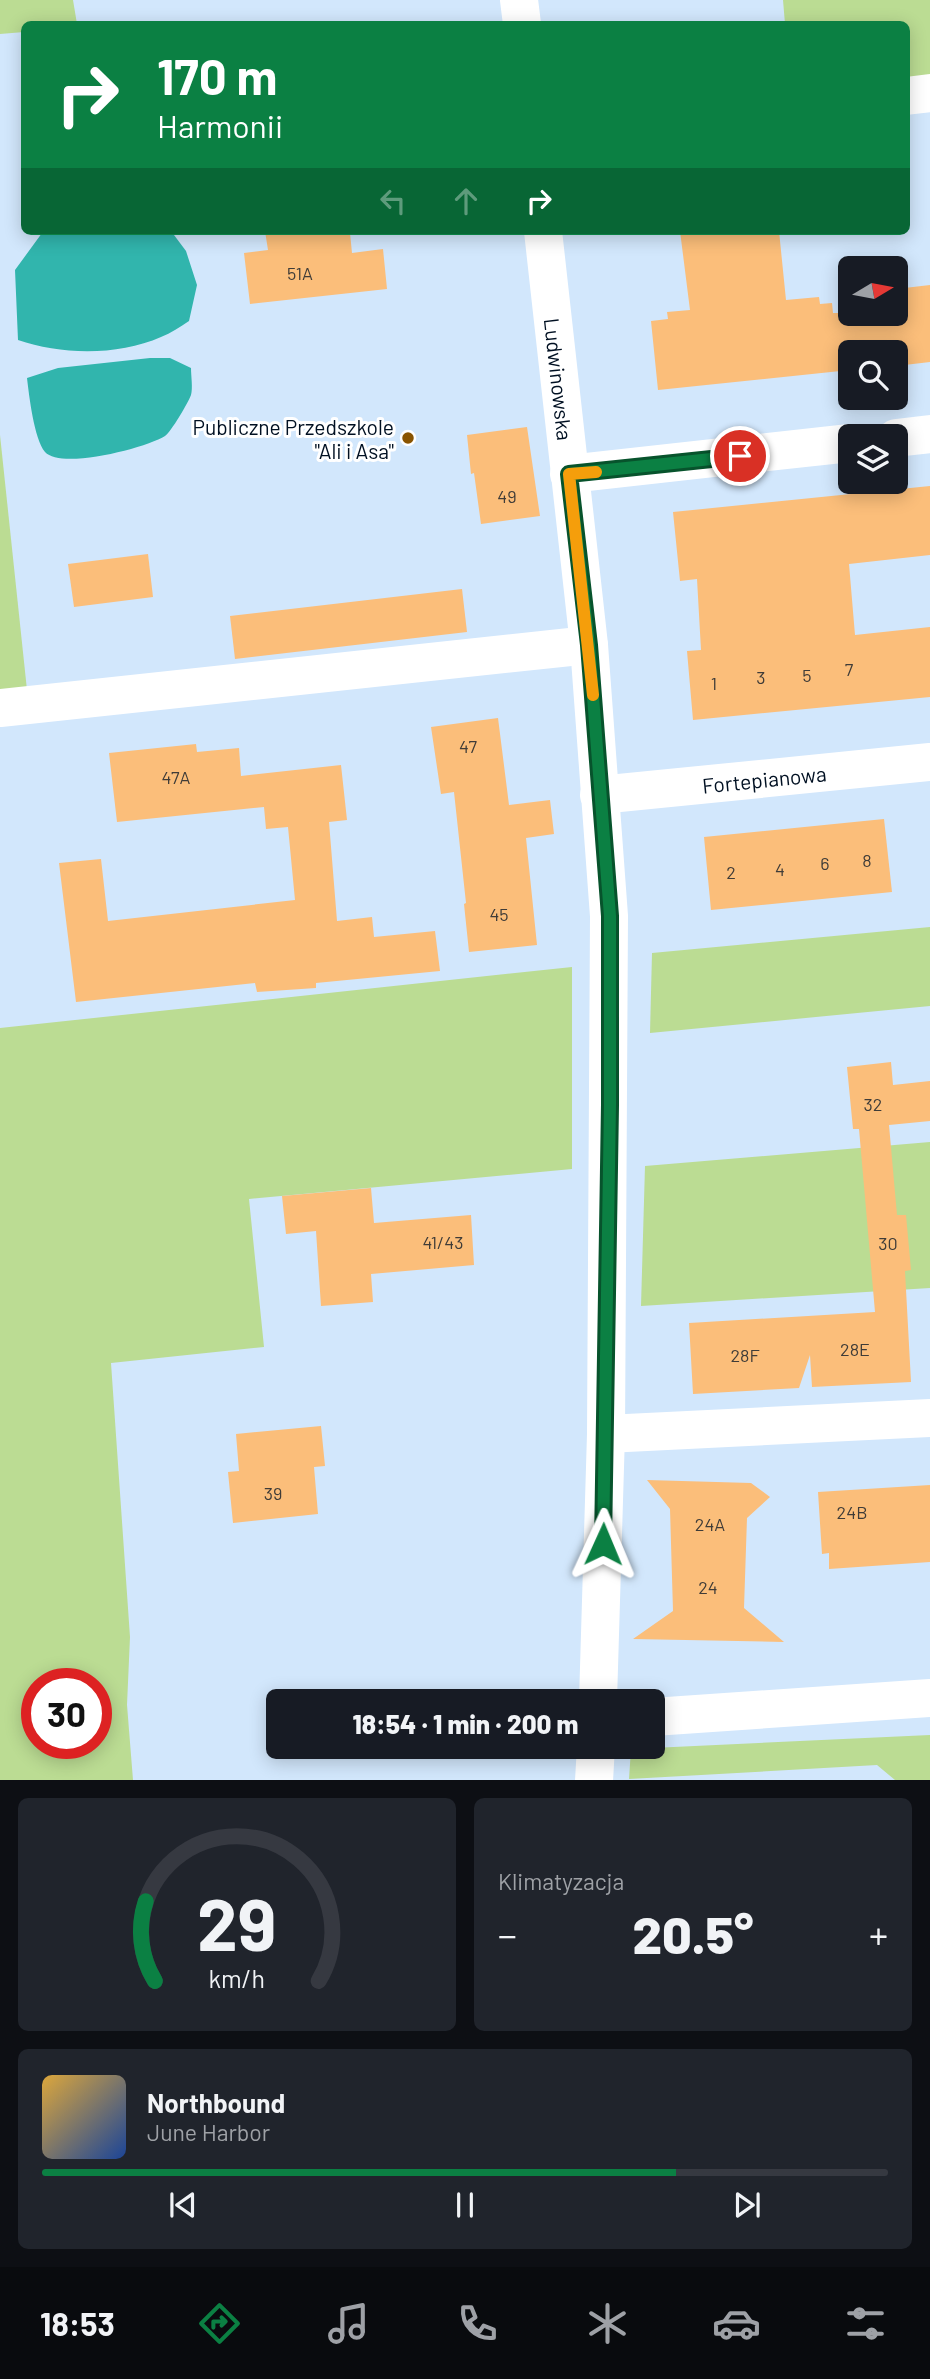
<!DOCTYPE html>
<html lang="pl">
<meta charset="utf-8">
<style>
body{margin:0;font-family:Barlow,sans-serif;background:#20242c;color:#f1f3f6;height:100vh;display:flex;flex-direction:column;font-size:26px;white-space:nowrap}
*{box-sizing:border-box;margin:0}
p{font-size:23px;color:#9ea1a6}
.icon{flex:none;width:38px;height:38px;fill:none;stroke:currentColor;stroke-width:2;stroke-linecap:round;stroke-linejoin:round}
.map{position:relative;height:1780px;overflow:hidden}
.details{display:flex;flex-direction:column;gap:18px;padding:18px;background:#0d0f14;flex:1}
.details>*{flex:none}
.guide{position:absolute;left:21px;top:21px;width:889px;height:214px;border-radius:10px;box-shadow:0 4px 18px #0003;background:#0b8043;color:#fff;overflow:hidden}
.needle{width:46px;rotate:80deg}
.buttons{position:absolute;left:838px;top:256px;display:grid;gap:14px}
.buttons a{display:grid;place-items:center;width:70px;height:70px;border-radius:10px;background:#171b24;box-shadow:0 4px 18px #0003;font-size:35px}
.speed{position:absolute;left:21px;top:1668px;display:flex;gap:14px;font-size:35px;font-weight:700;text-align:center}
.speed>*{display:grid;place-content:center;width:91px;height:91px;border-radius:50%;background:#171b24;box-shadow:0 4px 18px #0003;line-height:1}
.speed .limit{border:10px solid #d22;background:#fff;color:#111}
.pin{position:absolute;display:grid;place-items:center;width:60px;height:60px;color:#fff;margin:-30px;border:4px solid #fff;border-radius:50%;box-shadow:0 2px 7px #0007}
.me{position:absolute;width:77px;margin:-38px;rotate:1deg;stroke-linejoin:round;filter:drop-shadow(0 0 5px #0008)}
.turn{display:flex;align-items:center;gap:24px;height:147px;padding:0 21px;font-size:32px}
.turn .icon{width:91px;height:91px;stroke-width:2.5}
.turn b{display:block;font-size:49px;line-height:60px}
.lanes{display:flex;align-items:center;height:66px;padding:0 21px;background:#0003;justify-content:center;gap:35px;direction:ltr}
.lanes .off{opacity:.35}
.big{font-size:52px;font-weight:800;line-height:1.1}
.details .tile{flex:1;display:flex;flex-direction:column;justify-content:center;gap:10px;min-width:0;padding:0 24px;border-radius:10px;background:#20242c}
.details .dial{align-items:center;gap:0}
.dial svg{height:182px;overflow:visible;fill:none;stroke:#363941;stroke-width:7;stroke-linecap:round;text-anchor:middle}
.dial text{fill:#f1f3f6;stroke:none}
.song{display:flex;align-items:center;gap:21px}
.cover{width:84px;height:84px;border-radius:10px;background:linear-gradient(135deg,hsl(40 70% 55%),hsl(220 70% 35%))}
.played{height:7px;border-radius:4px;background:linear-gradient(90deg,#0b8043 75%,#363941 75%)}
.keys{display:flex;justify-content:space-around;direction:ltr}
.heat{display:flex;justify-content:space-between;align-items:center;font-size:38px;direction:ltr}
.details .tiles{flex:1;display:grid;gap:18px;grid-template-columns:1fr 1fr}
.tile:last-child{grid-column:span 2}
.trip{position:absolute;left:266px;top:1689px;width:399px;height:70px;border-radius:10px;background:#171b24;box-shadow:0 4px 18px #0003;font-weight:800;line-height:70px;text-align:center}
.dock{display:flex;height:112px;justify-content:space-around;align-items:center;background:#090b0e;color:#9ea1a6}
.dock .icon{width:49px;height:49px}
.dock .on{color:#0b8043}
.dock b{font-size:32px;color:#f1f3f6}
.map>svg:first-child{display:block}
.green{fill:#bbdc93;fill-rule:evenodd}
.water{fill:#31b5ad}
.building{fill:#fbbe7a}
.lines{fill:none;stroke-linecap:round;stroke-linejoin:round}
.minor{stroke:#fff;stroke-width:38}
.route-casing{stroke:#07532c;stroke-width:18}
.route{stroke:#0b8043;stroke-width:12}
.slow{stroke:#f59e0b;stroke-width:12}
.poi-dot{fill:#895401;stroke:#fff;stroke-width:2.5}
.labels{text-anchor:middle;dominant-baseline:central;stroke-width:6;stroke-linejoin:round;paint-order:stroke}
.number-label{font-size:18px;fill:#3f3c38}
.street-label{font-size:21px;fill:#001022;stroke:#fff}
.poi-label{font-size:21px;fill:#001022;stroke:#fff;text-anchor:end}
</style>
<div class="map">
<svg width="930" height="1781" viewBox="0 0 930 1781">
<rect width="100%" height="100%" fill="#d2e7fc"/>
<!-- green -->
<g class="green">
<polygon points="0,0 73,0 77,24 24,24 24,32 0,34"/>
<polygon points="783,0 930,0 930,77 907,79 906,24 785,24"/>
<polygon points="0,435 27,690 0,693"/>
<polygon points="930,927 930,1006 650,1033 652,953"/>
<path d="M572 967V1169L249 1199 264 1347 111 1363 130 1637 127 1705 133 1780H0V1028ZM37 1684H96V1743H37Z"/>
<polygon points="930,1142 930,1288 641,1306 645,1166"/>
<polygon points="930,1735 930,1780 895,1780 877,1765 629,1779 631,1749"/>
</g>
<!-- water -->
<g class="water">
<path d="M47 231H171L186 251 197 285 189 321C180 327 171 333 161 337 118 356 61 355 18 340L15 270 42 233Z"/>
<path d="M150 358H170L191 368C191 376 193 388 191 395 188 403 171 432 165 436 146 448 61 470 45 452 34 439 29 395 27 378L58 368Z"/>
</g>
<!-- building -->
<g class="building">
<polygon points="265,231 326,231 327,235 350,233 352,253 383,249 387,289 250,304 244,253 268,250"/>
<polygon points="680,231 779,231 786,300 819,297 820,304 832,303 833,313 896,313 896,289 930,285 930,362 896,366 896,352 850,352 850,370 658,390 651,321 668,319 667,312 690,310"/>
<polygon points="527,427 540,516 481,524 474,473 471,474 467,435"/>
<polygon points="930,486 930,555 849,564 855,635 930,627 930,697 693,720 687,651 701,650 697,579 680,581 673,512"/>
<polygon points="148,554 153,597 74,607 68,564"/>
<polygon points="462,589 467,632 235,659 230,616"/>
<polygon points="498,718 509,805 550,800 554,834 526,838 537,945 469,952 464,904 466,903 454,792 441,794 431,727"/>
<polygon points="196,744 197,752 239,748 241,776 341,765 347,820 329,822 337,921 372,917 374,937 435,931 440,971 316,983 316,988 257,992 255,983 76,1002 59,863 101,859 108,921 295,900 288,827 266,829 264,807 117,822 109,753"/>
<polygon points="884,819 892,892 711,910 704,837"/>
<polygon points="891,1062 893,1085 930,1081 930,1121 889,1125 897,1215 906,1215 911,1270 905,1271 911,1382 812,1387 810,1355 799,1388 693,1394 689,1323 875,1312 859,1129 853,1129 847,1067"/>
<polygon points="371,1188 374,1223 471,1215 474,1265 371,1274 373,1302 321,1306 316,1231 286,1234 282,1196"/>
<polygon points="321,1426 325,1466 314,1467 318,1514 233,1523 228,1472 239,1471 236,1434"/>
<polygon points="647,1480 751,1483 770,1497 747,1518 744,1608 784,1642 633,1639 673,1611 670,1509"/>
<polygon points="930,1485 930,1562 829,1569 829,1553 822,1554 818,1492"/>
</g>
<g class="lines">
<!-- minor -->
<g class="minor">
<polyline points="519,0 522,24"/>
<polyline points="906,96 930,93"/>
<path id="s1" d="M543 231 589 645 609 916 606 1434 598 1701"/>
<polyline points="896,438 930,434"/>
<polyline points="569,474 850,443"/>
<polyline points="0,708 589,645"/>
<path id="s2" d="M599 795 930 762"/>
<polyline points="606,1434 930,1418"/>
<polyline points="653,1717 930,1698"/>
<polyline points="594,1781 596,1746"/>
</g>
</g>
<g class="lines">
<!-- route casing -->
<g class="route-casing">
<polyline id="route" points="603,1544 610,1105 610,916 589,645 569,474 740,456"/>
</g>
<!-- route -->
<use href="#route" class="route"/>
<!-- slow -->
<polyline class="slow" points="593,695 569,474 596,472"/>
</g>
<!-- markers -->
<circle class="poi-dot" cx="408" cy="438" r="7"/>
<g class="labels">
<!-- number labels -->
<g class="number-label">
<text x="300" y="273">51A</text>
<text x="507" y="496">49</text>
<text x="849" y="669">7</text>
<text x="807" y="675">5</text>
<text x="761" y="677">3</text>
<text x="714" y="683">1</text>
<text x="468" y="746">47</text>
<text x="176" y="777">47A</text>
<text x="867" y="860">8</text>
<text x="825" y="863">6</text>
<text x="780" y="869">4</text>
<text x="731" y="872">2</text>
<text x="499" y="914">45</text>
<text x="873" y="1104">32</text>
<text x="443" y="1242">41/43</text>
<text x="888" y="1243">30</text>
<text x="855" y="1349">28E</text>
<text x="745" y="1355">28F</text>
<text x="273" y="1493">39</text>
<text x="852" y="1512">24B</text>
<text x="710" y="1524">24A</text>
<text x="708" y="1587">24</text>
</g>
<!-- street labels -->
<g class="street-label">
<text stroke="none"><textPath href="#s1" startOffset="149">Ludwinowska</textPath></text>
<text stroke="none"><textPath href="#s2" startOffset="166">Fortepianowa</textPath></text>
</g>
<!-- poi labels -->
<g class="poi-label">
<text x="394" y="426">Publiczne Przedszkole<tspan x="394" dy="24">"Ali i Asa"</tspan></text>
</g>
</g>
</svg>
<div class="buttons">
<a><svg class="needle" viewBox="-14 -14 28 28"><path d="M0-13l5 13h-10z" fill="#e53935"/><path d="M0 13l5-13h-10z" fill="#9ea1a6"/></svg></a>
<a><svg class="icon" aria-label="search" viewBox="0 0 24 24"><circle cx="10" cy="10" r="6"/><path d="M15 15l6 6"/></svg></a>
<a><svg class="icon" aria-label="layers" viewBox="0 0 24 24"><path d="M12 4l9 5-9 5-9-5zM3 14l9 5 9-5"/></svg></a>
</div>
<div class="speed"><div class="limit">30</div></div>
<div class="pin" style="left:740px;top:456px;background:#d93025"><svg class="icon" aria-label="arrive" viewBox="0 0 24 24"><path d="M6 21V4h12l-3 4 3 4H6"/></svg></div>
<svg class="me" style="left:603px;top:1544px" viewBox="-20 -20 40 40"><path d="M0-17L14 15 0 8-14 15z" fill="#0b8043" stroke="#fff" stroke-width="4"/></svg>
<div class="trip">18:54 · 1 min · 200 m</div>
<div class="guide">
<div class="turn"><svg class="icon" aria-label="right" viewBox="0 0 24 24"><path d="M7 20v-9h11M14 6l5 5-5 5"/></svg><div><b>170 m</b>Harmonii</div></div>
<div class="lanes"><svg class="icon off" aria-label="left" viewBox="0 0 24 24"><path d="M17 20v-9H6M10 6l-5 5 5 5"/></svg><svg class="icon off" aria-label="ahead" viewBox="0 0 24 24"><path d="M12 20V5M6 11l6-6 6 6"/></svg><svg class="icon" aria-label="right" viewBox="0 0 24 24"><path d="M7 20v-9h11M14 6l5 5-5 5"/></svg></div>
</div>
</div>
<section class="details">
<div class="tiles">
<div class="tile dial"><svg viewBox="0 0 100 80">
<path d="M14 69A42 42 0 1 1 86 69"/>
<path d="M14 69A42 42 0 0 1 10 34" stroke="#0b8043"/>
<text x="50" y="56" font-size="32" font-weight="700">29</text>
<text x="50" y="72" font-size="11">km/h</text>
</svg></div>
<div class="tile"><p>Klimatyzacja</p>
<div class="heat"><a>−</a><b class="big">20.5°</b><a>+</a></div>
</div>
<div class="tile">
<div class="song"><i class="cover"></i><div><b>Northbound</b><p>June Harbor</p></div></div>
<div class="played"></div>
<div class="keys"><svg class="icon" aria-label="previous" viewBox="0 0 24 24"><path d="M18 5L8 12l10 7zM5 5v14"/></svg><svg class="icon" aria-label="pause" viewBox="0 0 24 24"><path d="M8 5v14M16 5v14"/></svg><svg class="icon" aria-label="next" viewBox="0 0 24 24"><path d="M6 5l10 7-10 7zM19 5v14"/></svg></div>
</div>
</div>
</section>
<nav class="dock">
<b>18:53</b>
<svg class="icon on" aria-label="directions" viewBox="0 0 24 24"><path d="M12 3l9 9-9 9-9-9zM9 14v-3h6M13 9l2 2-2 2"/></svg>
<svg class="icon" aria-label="music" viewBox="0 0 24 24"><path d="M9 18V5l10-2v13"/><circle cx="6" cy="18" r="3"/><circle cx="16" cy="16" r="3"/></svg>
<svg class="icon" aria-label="phone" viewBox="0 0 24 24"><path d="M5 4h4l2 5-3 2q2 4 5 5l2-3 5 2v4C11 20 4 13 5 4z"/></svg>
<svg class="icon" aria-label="climate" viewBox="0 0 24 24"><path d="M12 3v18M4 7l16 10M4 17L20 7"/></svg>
<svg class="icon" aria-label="car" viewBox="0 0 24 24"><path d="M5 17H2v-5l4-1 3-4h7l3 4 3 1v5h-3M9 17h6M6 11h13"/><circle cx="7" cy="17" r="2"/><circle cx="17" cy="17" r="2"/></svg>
<svg class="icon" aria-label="filters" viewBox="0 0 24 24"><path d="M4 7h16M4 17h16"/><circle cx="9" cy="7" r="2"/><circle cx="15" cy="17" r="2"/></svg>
</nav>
